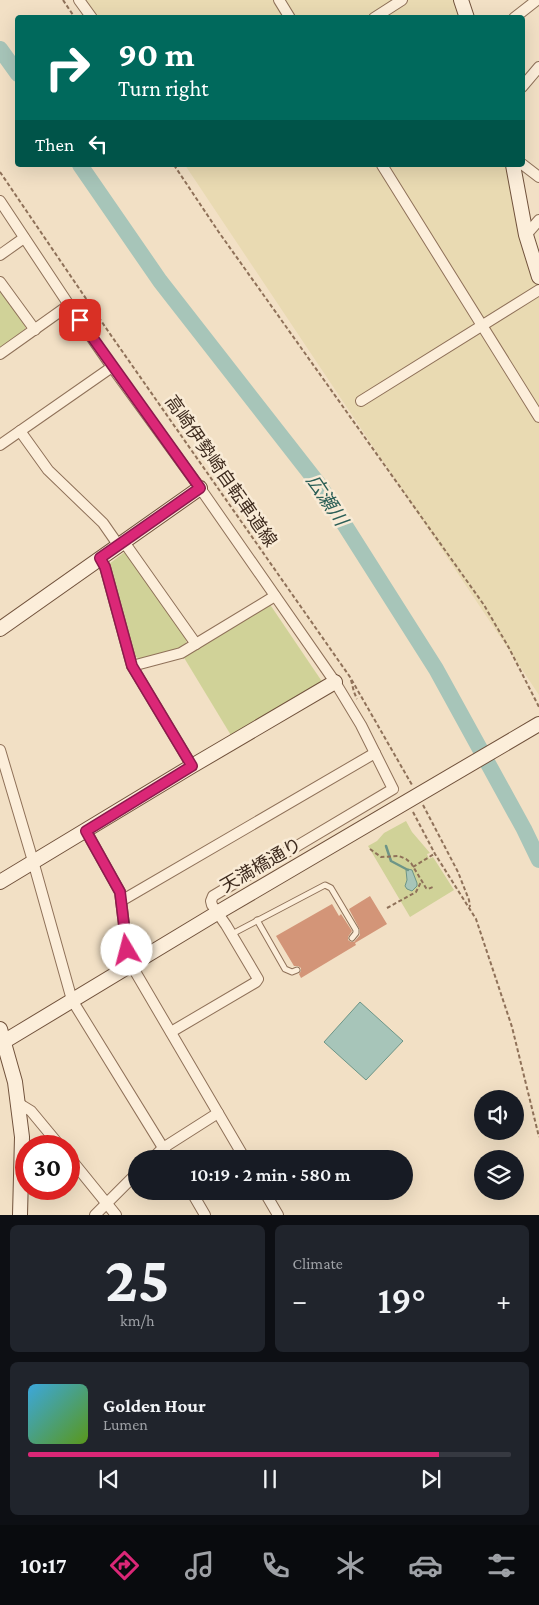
<!DOCTYPE html>
<meta charset="utf-8">
<style>
body{margin:0;font-family:"Crimson Pro","Noto Sans JP",serif;background:#20242c;color:#f1f3f6;height:100vh;display:flex;flex-direction:column;font-size:19px;white-space:nowrap}
*{box-sizing:border-box;margin:0}
p{font-size:16px;color:#9ea1a6}
.icon{flex:none;width:28px;height:28px;fill:none;stroke:currentColor;stroke-width:2;stroke-linecap:round;stroke-linejoin:round}
.map{position:relative;height:1215px;overflow:hidden}
.side{display:flex;flex-direction:column;gap:10px;padding:10px;background:#0d0f14;flex:1}
.side>*{flex:none}
.top-card{position:absolute;left:15px;top:15px;width:510px;height:152px;border-radius:5px;box-shadow:0 5px 20px #0002;background:#00695c;color:#fff;overflow:hidden}
.buttons{position:absolute;left:474px;top:1090px;display:grid;gap:10px}
.buttons a{display:grid;place-items:center;width:50px;height:50px;border-radius:50%;background:#171b24;box-shadow:0 5px 20px #0002;font-size:25px}
.speed{position:absolute;left:15px;top:1135px;display:flex;gap:10px;font-size:25px;font-weight:700;text-align:center}
.speed>*{display:grid;place-content:center;width:65px;height:65px;border-radius:50%;background:#171b24;box-shadow:0 5px 20px #0002;line-height:1}
.speed .limit{border:8px solid #d22;background:#fff;color:#111}
.pin{position:absolute;display:grid;place-items:center;width:42px;height:42px;color:#fff;margin:-21px;border-radius:10px;box-shadow:0 2px 8px #0006}
.me{position:absolute;width:55px;margin:-28px;rotate:352deg;stroke-linejoin:round;filter:drop-shadow(0 0 4px #0008)}
.turn{display:flex;align-items:center;gap:18px;height:105px;padding:0 20px;font-size:22px}
.turn .icon{width:65px;height:65px;stroke-width:2.5}
.turn b{display:block;font-size:35px;line-height:42px}
.then{display:flex;align-items:center;height:48px;padding:0 20px;background:#0003;gap:10px;font-size:19px}
.big{font-size:38px;font-weight:600;line-height:1.1}
.side .tile{flex:1;display:flex;flex-direction:column;justify-content:center;gap:8px;min-width:0;padding:0 18px;border-radius:8px;background:#20242c}
.side .dial{align-items:center;gap:0}
.dial b{font-size:65px;line-height:1}
.song{display:flex;align-items:center;gap:15px}
.cover{width:60px;height:60px;border-radius:8px;background:linear-gradient(135deg,hsl(200 70% 55%),hsl(90 70% 35%))}
.played{height:5px;border-radius:2px;background:linear-gradient(90deg,#db2777 85%,#363941 85%)}
.keys{display:flex;justify-content:space-around;direction:ltr}
.heat{display:flex;justify-content:space-between;align-items:center;font-size:28px;direction:ltr}
.side .tiles{flex:1;display:grid;gap:10px;grid-template-columns:1fr 1fr}
.tile:last-child{grid-column:span 2}
.trip{position:absolute;left:128px;top:1150px;width:285px;height:50px;border-radius:25px;background:#171b24;box-shadow:0 5px 20px #0002;font-weight:600;line-height:50px;text-align:center}
.menu{display:flex;height:80px;justify-content:space-around;align-items:center;background:#090b0e;color:#9ea1a6}
.menu .icon{width:35px;height:35px}
.menu .selected{color:#db2777}
.menu b{font-size:22px;color:#f1f3f6}
.map>svg:first-child{display:block}
.farmland{fill:#e9dab2}
.green{fill:#d0d298}
.water{fill:#a7c5b9;stroke:#6d9587}
.lines{fill:none;stroke-linecap:round;stroke-linejoin:round}
.stream{stroke:#6d9587;stroke-width:2.5}
.river{stroke:#a7c5b9;stroke-width:16}
.building{fill:#d39578}
.lane-casing{stroke:#8f7159;stroke-width:7}
.street-casing{stroke:#8f7159;stroke-width:12}
.secondary-casing{stroke:#71523c;stroke-width:16}
.path{stroke:#8f7159;stroke-width:2;stroke-dasharray:4 2.5;stroke-linecap:butt}
.lane{stroke:#fceeda;stroke-width:5}
.street{stroke:#fceeda;stroke-width:10}
.secondary{stroke:#fceeda;stroke-width:14}
.route-casing{stroke:#8e194d;stroke-width:12}
.route{stroke:#db2777;stroke-width:9}
.labels{text-anchor:middle;dominant-baseline:central;stroke-width:5;stroke-linejoin:round;paint-order:stroke}
.street-label{font-size:18px;fill:#3e2b1e;stroke:#f9ebd6}
.water-label{font-size:19px;font-style:italic;fill:#2c5f57;stroke:#f9ebd6}
</style>
<div class="map">
<svg width="539" height="1215" viewBox="0 0 539 1215">
<rect width="100%" height="100%" fill="#f2e0c5"/>
<!-- farmland -->
<g class="farmland">
<polygon points="83,0 458,0 464,17 96,18"/>
<polygon points="185,165 507,165 515,210 539,286 539,695"/>
</g>
<!-- green -->
<g class="green">
<polygon points="0,289 26,325 25,331 0,348"/>
<polygon points="126,551 187,640 184,648 140,659 134,656 109,564"/>
<polygon points="269,603 323,683 232,737 183,656"/>
<polygon points="406,821 412,832 430,853 427,854 429,859 433,857 454,890 410,917 368,846 377,841 384,833"/>
</g>
<!-- water -->
<g class="water">
<polygon points="408,869 412,870 417,883 417,886 412,891 407,889 405,886 407,880 406,870"/>
<polygon points="360,1002 403,1041 366,1080 324,1042"/>
</g>
<g class="lines">
<!-- stream -->
<polyline class="stream" points="386,846 391,861 408,870"/>
<!-- river -->
<g class="river">
<polyline points="0,49 18,74"/>
<polyline points="80,165 160,281 320,486 436,669 524,829 539,860"/>
</g>
</g>
<!-- building -->
<polygon class="building" points="370,896 387,924 355,943 356,945 301,978 299,974 301,971 301,968 298,966 294,966 276,936 332,904 339,916 341,914 352,931 348,937 348,940 351,942 354,942 360,935 360,930 349,909"/>
<g class="lines">
<!-- lane casing -->
<g class="lane-casing">
<g id="lane">
<polyline points="257,920 285,969 292,972 297,970"/>
<polyline points="232,934 325,885 331,888 356,930 356,933 352,938"/>
</g>
</g>
<!-- street casing -->
<g class="street-casing">
<g id="street">
<polyline points="79,0 92,18"/>
<polyline points="279,0 290,18"/>
<polyline points="374,18 402,0"/>
<polyline points="514,18 537,0"/>
<polyline points="522,87 539,67"/>
<polyline points="522,164 539,177"/>
<polyline points="382,165 539,417"/>
<polyline points="0,201 69,305 112,367 0,445"/>
<polyline points="526,235 539,220"/>
<polyline points="0,255 24,238"/>
<polyline points="0,282 35,330"/>
<polyline points="0,354 69,305"/>
<polyline points="112,367 200,488 335,682 361,725 393,789 213,896 211,901 212,905 226,925 258,979 256,982 171,1032"/>
<polyline points="361,401 539,290"/>
<polyline points="20,431 48,470 103,523 119,546"/>
<polyline points="124,542 196,644"/>
<polyline points="100,558 105,567 132,666 192,766"/>
<polyline points="132,666 181,653 275,596"/>
<polyline points="0,750 33,861 72,1000 170,1159"/>
<polyline points="86,831 120,892 127,950 136,973 245,1159"/>
<polyline points="121,901 375,753"/>
<polyline points="18,1103 31,1111 60,1146"/>
<polyline points="69,1157 116,1215"/>
<polyline points="152,1159 163,1148 218,1113"/>
<polyline points="191,1191 205,1215"/>
<polyline points="264,1191 278,1215"/>
<polyline points="95,1215 136,1174"/>
</g>
</g>
<!-- secondary casing -->
<g class="secondary-casing">
<g id="secondary">
<polyline points="461,0 467,18"/>
<polyline points="513,165 526,235 539,277"/>
<polyline points="0,629 200,488"/>
<polyline points="0,882 192,766 335,682"/>
<polyline points="0,1029 15,1082 22,1137 20,1215"/>
<polyline points="0,1044 217,913 539,724"/>
</g>
</g>
<!-- path -->
<g class="path">
<polyline points="63,0 75,18"/>
<polyline points="174,165 218,231 484,605 509,648 539,707"/>
<polyline points="0,172 108,331 350,677 412,785"/>
<polyline points="351,680 354,692 357,699"/>
<polyline points="423,805 458,872 469,900 470,907"/>
<polyline points="413,812 435,854 476,919 512,1027 539,1137"/>
<polyline points="370,849 381,857 399,856 406,859 411,863 426,888 428,889 433,887"/>
<polyline points="413,867 434,854"/>
<polyline points="387,908 416,892 421,882"/>
</g>
<!-- lane -->
<use href="#lane" class="lane"/>
<!-- street -->
<use href="#street" class="street"/>
<!-- secondary -->
<use href="#secondary" class="secondary"/>
</g>
<g class="lines">
<!-- route casing -->
<g class="route-casing">
<polyline id="route" points="80,320 200,488 100,558 105,567 132,666 192,766 86,831 120,892 127,950"/>
</g>
<!-- route -->
<use href="#route" class="route"/>
</g>
<g class="labels">
<!-- street labels -->
<g class="street-label">
<text transform="translate(221 471) rotate(55)">高崎伊勢崎自転車道線</text>
<text transform="translate(261 865) rotate(-30)">天満橋通り</text>
</g>
<!-- water labels -->
<g class="water-label">
<text transform="translate(327 500) rotate(56)">広瀬川</text>
</g>
</g>
</svg>
<div class="buttons">
<a><svg class="icon" aria-label="sound" viewBox="0 0 24 24"><path d="M4 9h4l5-4v14l-5-4H4zM17 9q2 3 0 6"/></svg></a>
<a><svg class="icon" aria-label="layers" viewBox="0 0 24 24"><path d="M12 4l9 5-9 5-9-5zM3 14l9 5 9-5"/></svg></a>
</div>
<div class="speed"><div class="limit">30</div></div>
<div class="pin" style="left:80px;top:320px;background:#d93025"><svg class="icon" aria-label="arrive" viewBox="0 0 24 24"><path d="M6 21V4h12l-3 4 3 4H6"/></svg></div>
<svg class="me" style="left:127px;top:950px" viewBox="-20 -20 40 40"><circle r="19" fill="#fff"/><path d="M0-13L10 11 0 6-10 11z" fill="#db2777"/></svg>
<div class="trip">10:19 · 2 min · 580 m</div>
<div class="top-card">
<div class="turn"><svg class="icon" aria-label="right" viewBox="0 0 24 24"><path d="M7 20v-9h11M14 6l5 5-5 5"/></svg><div><b>90 m</b>Turn right</div></div>
<div class="then">Then<svg class="icon" aria-label="left" viewBox="0 0 24 24"><path d="M17 20v-9H6M10 6l-5 5 5 5"/></svg></div>
</div>
</div>
<section class="side">
<div class="tiles">
<div class="tile dial"><b>25</b><p>km/h</p></div>
<div class="tile"><p>Climate</p>
<div class="heat"><a>−</a><b class="big">19°</b><a>+</a></div>
</div>
<div class="tile">
<div class="song"><i class="cover"></i><div><b>Golden Hour</b><p>Lumen</p></div></div>
<div class="played"></div>
<div class="keys"><svg class="icon" aria-label="previous" viewBox="0 0 24 24"><path d="M18 5L8 12l10 7zM5 5v14"/></svg><svg class="icon" aria-label="pause" viewBox="0 0 24 24"><path d="M8 5v14M16 5v14"/></svg><svg class="icon" aria-label="next" viewBox="0 0 24 24"><path d="M6 5l10 7-10 7zM19 5v14"/></svg></div>
</div>
</div>
</section>
<nav class="menu">
<b>10:17</b>
<svg class="icon selected" aria-label="directions" viewBox="0 0 24 24"><path d="M12 3l9 9-9 9-9-9zM9 14v-3h6M13 9l2 2-2 2"/></svg>
<svg class="icon" aria-label="music" viewBox="0 0 24 24"><path d="M9 18V5l10-2v13"/><circle cx="6" cy="18" r="3"/><circle cx="16" cy="16" r="3"/></svg>
<svg class="icon" aria-label="phone" viewBox="0 0 24 24"><path d="M5 4h4l2 5-3 2q2 4 5 5l2-3 5 2v4C11 20 4 13 5 4z"/></svg>
<svg class="icon" aria-label="climate" viewBox="0 0 24 24"><path d="M12 3v18M4 7l16 10M4 17L20 7"/></svg>
<svg class="icon" aria-label="car" viewBox="0 0 24 24"><path d="M5 17H2v-5l4-1 3-4h7l3 4 3 1v5h-3M9 17h6M6 11h13"/><circle cx="7" cy="17" r="2"/><circle cx="17" cy="17" r="2"/></svg>
<svg class="icon" aria-label="filters" viewBox="0 0 24 24"><path d="M4 7h16M4 17h16"/><circle cx="9" cy="7" r="2"/><circle cx="15" cy="17" r="2"/></svg>
</nav>
